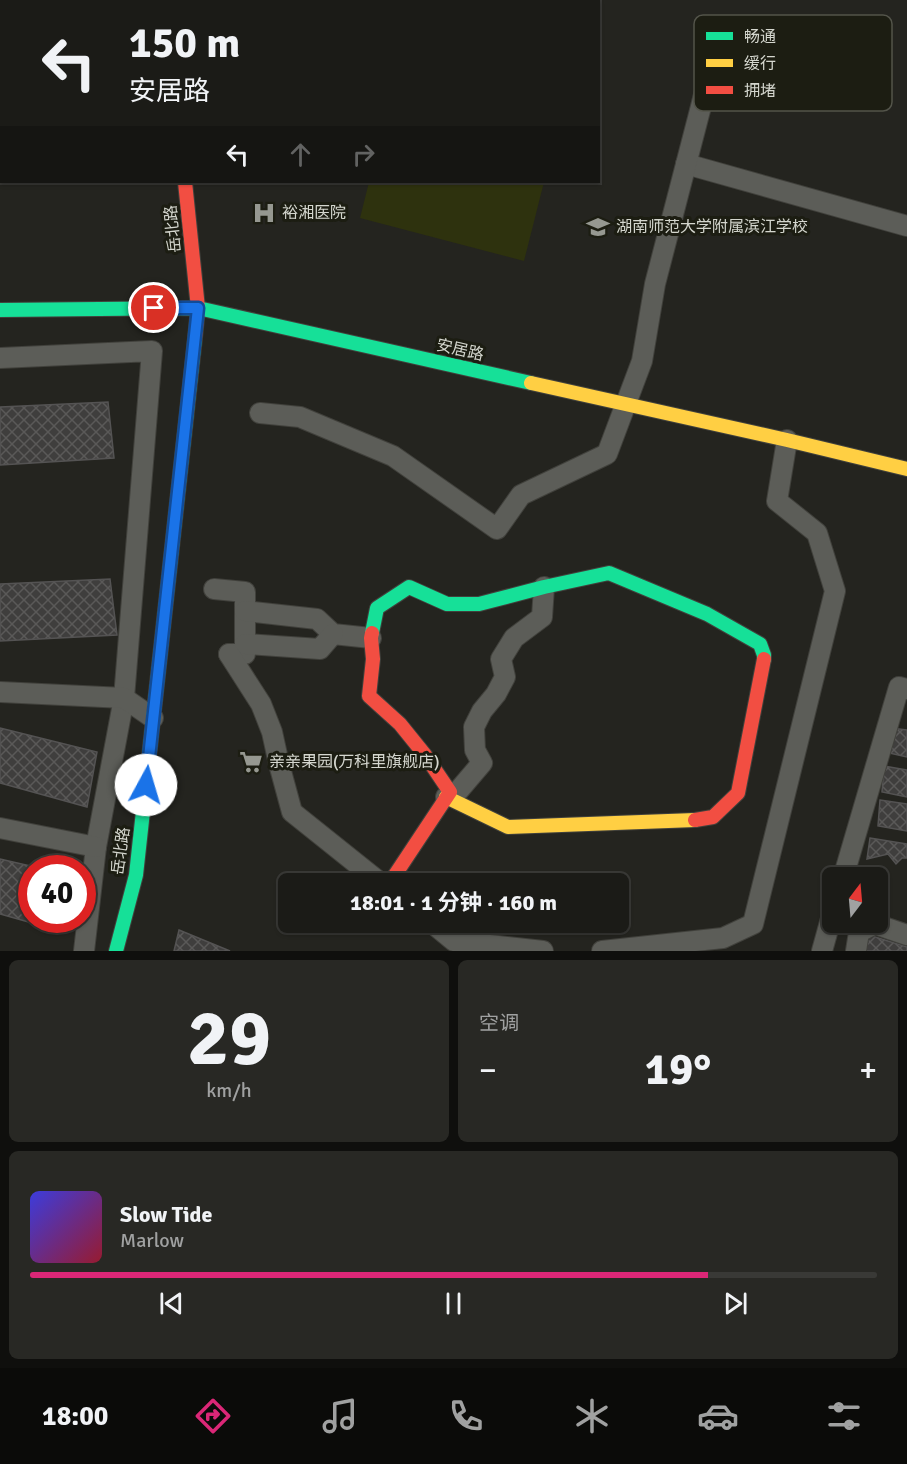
<!DOCTYPE html>
<html lang="zh">
<meta charset="utf-8">
<style>
body{margin:0;font-family:Signika,"Noto Sans SC",sans-serif;background:#282824;color:#f1f3f6;height:100vh;display:flex;flex-direction:column;font-size:22px;white-space:nowrap}
*{box-sizing:border-box;margin:0}
p{font-size:20px;color:#a0a1a1}
.icon{flex:none;width:33px;height:33px;fill:none;stroke:currentColor;stroke-width:2;stroke-linecap:round;stroke-linejoin:round}
.map{position:relative;height:951px;overflow:hidden}
.panel{display:flex;flex-direction:column;gap:9px;padding:9px;background:#0f0f0d;flex:1}
.panel>*{flex:none}
.hud{position:absolute;left:0px;top:0px;width:600px;height:183px;box-shadow:0 2px 4px #0004,0 0 0 2px #393936;background:#1b1b17;color:#f1f3f6;overflow:hidden}
.needle{width:39px;rotate:16deg}
.buttons{position:absolute;left:822px;top:867px;display:grid;gap:12px}
.buttons a{display:grid;place-items:center;width:66px;height:66px;border-radius:9px;background:#1b1b17;box-shadow:0 2px 4px #0004,0 0 0 2px #393936;font-size:30px}
.speed{position:absolute;left:18px;top:855px;display:flex;gap:12px;font-size:30px;font-weight:700;text-align:center}
.speed>*{display:grid;place-content:center;width:78px;height:78px;border-radius:50%;background:#1b1b17;box-shadow:0 2px 4px #0004,0 0 0 2px #393936;line-height:1}
.speed .limit{border:9px solid #d22;background:#fff;color:#111}
.pin{position:absolute;display:grid;place-items:center;width:51px;height:51px;color:#fff;margin:-26px;border:3px solid #fff;border-radius:50%;box-shadow:0 2px 6px #0007}
.me{position:absolute;width:66px;margin:-33px;rotate:6deg;stroke-linejoin:round;filter:drop-shadow(0 0 4px #0008)}
.turn{display:flex;align-items:center;gap:21px;height:126px;padding:0 30px;font-size:27px}
.turn .icon{width:78px;height:78px;stroke-width:2.5}
.turn b{display:block;font-size:42px;line-height:51px}
.lanes{display:flex;align-items:center;height:57px;padding:0 30px;background:#0003;justify-content:center;gap:30px;direction:ltr}
.lanes .off{opacity:.35}
.big{font-size:45px;font-weight:700;line-height:1.1}
.panel .card{flex:1;display:flex;flex-direction:column;justify-content:center;gap:9px;min-width:0;padding:0 21px;border-radius:9px;background:#282824}
.panel .dial{align-items:center;gap:0}
.dial b{font-size:78px;line-height:1}
.song{display:flex;align-items:center;gap:18px}
.cover{width:72px;height:72px;border-radius:9px;background:linear-gradient(135deg,hsl(240 70% 55%),hsl(350 70% 35%))}
.played{height:6px;border-radius:3px;background:linear-gradient(90deg,#db2777 80%,#393936 80%)}
.keys{display:flex;justify-content:space-around;direction:ltr}
.heat{display:flex;justify-content:space-between;align-items:center;font-size:33px;direction:ltr}
.panel .tiles{flex:1;display:grid;gap:9px;grid-template-columns:1fr 1fr}
.card:last-child{grid-column:span 2}
.trip{position:absolute;left:278px;top:873px;width:351px;height:60px;border-radius:9px;background:#1b1b17;box-shadow:0 2px 4px #0004,0 0 0 2px #393936;font-weight:700;line-height:60px;text-align:center}
.tab-bar{display:flex;height:96px;justify-content:space-around;align-items:center;background:#0b0b09;color:#a0a1a1}
.tab-bar .icon{width:42px;height:42px}
.tab-bar .active{color:#db2777}
.tab-bar b{font-size:27px;color:#f1f3f6}
.map>svg:first-child{display:block}
.pitch{fill:#2e320e}
.building{fill:url(#building-cross-hatch);stroke:#545353;stroke-width:1.5}
.lines{fill:none;stroke-linecap:round;stroke-linejoin:round}
.street-casing{stroke:#41413c;stroke-width:22}
.fast-casing{stroke:#41413c;stroke-width:16}
.slow-casing{stroke:#41413c;stroke-width:16}
.jam-casing{stroke:#41413c;stroke-width:16}
.street{stroke:#5c5d58;stroke-width:20}
.fast{stroke:#16e098;stroke-width:14}
.slow{stroke:#ffcf43;stroke-width:14}
.jam{stroke:#f24e42;stroke-width:14}
.route-casing{stroke:#114b97;stroke-width:15}
.route{stroke:#1a73e8;stroke-width:10}
.labels{text-anchor:middle;dominant-baseline:central;stroke-width:6;stroke-linejoin:round;paint-order:stroke}
.poi-label{font-size:16px;fill:#d4d6ce;stroke:#1c1d12;text-anchor:start}
.street-label{font-size:16px;fill:#d4d6ce;stroke:#1c1d12}
.key{fill:#1c1d12;stroke:#53544a;stroke-width:1.5}
.key-label{font-size:16px;fill:#d4d6ce}
</style>
<div class="map">
<svg width="907" height="951" viewBox="0 0 907 951">
<defs>
<pattern id="building-cross-hatch" width="8" height="8" patternUnits="userSpaceOnUse" patternTransform="scale(1.5)"><rect width="8" height="8" fill="#3f3e3d"/><path d="M0 0l8 8M0 8l8-8" fill="none" stroke="#5a5958"/></pattern>
</defs>
<rect width="100%" height="100%" fill="#24241f"/>
<!-- pitch -->
<polygon class="pitch" points="369,182 544,182 524,261 360,218"/>
<!-- building -->
<g class="building">
<polygon points="108,402 114,458 0,465 0,407"/>
<polygon points="110,579 117,635 0,641 0,584"/>
<polygon points="0,728 97,752 87,807 0,783"/>
<polygon points="891,728 907,730 907,757 889,753"/>
<polygon points="884,766 907,770 907,797 882,792"/>
<polygon points="880,800 907,804 907,831 878,826"/>
<polygon points="870,838 907,844 907,858 902,858 896,864 888,854 867,859"/>
<polygon points="0,859 39,868 32,868 32,920 66,920 64,932 0,914"/>
<polygon points="850,929 907,947 907,951 848,951"/>
<polygon points="179,930 230,951 174,951"/>
</g>
<g class="lines">
<!-- street casing -->
<g class="street-casing">
<g id="street">
<polyline points="686,164 907,226"/>
<polyline points="0,358 152,351 124,698 96,847 84,951"/>
<polyline points="260,413 300,417 393,456 497,529 521,495 607,454 642,361 655,284 719,37"/>
<polyline points="214,589 245,592 245,654 229,654"/>
<polyline points="245,611 317,619 333,634 371,638"/>
<polyline points="245,644 320,649 333,634"/>
<polyline points="229,654 261,704 272,732 279,764 292,812 382,884"/>
<polyline points="0,692 124,698 153,718"/>
<polyline points="446,797 459,790 482,763 475,750 474,727 482,711 496,694 505,677 501,659 514,638 542,617 544,587"/>
<polyline points="0,828 96,847"/>
<polyline points="843,878 899,687 907,689"/>
<polyline points="431,922 454,941 543,951"/>
<polyline points="602,951 723,938 753,924 835,591 817,533 777,501 787,440"/>
<polyline points="822,951 832,915"/>
<polyline points="856,951 859,932 875,924 907,935"/>
</g>
</g>
<!-- fast casing -->
<g class="fast-casing">
<g id="fast">
<polyline points="166,0 166,2"/>
<polyline points="0,310 198,308 531,383"/>
<polyline points="372,633 377,608 409,587 447,604 479,604 544,587 609,573 707,614 760,644 764,655 764,659"/>
<polyline points="116,951 136,875 195,338"/>
</g>
</g>
<!-- slow casing -->
<g class="slow-casing">
<g id="slow">
<polyline points="531,383 787,440 907,469"/>
<polyline points="446,797 508,827 695,820"/>
</g>
</g>
<!-- jam casing -->
<g class="jam-casing">
<g id="jam">
<polyline points="185,182 198,308 195,338"/>
<polyline points="372,633 371,638 373,659 369,696 400,724 425,755 450,792 389,884"/>
<polyline points="695,820 713,817 738,793 764,659"/>
</g>
</g>
<!-- street -->
<use href="#street" class="street"/>
<!-- fast -->
<use href="#fast" class="fast"/>
<!-- slow -->
<use href="#slow" class="slow"/>
<!-- jam -->
<use href="#jam" class="jam"/>
</g>
<g class="lines">
<!-- route casing -->
<g class="route-casing">
<polyline id="route" points="146,785 198,308 154,308"/>
</g>
<!-- route -->
<use href="#route" class="route"/>
</g>
<!-- icons -->
<defs>
<g id="hospital-bare" transform="scale(1.8)"><path d="M-5-5h3v3.5h4V-5h3V5h-3V1.5h-4V5h-3Z" fill="#969891" stroke="#1c1d12" stroke-width="2.5" paint-order="stroke"/></g>
<g id="school-bare" transform="scale(1.8)"><path d="M0-5L7-2L0 1L-7-2ZM-4 1L0 2.5L4 1V4Q0 6-4 4Z" fill="#969891" stroke="#1c1d12" stroke-width="2.5" paint-order="stroke"/></g>
<g id="supermarket-bare" transform="scale(1.8)"><path d="M-6-5.5h2.5l.6 2H6L4.5 2H-2.5L-4.4-4H-6ZM-1.5 3.2a1.3 1.3 0 1 0 .1 0ZM3 3.2a1.3 1.3 0 1 0 .1 0Z" fill="#969891" stroke="#1c1d12" stroke-width="2.5" paint-order="stroke"/></g>
</defs>
<g fill-rule="evenodd">
<use href="#hospital-bare" x="264" y="213"/>
<use href="#school-bare" x="598" y="227"/>
<use href="#supermarket-bare" x="251" y="762"/>
</g>
<g class="labels">
<!-- poi labels -->
<g class="poi-label">
<text x="282" y="213">裕湘医院</text>
<text x="616" y="227">湖南师范大学附属滨江学校</text>
<text x="269" y="762">亲亲果园(万科里旗舰店)</text>
</g>
<!-- street labels -->
<g class="street-label">
<text transform="translate(173 229) rotate(-96)">岳北路</text>
<text transform="translate(460 350) rotate(13)">安居路</text>
<text transform="translate(121 851) rotate(-82)">岳北路</text>
</g>
</g>
<!-- legend -->
<rect x="694" y="15" width="198" height="96" rx="9" class="key"/>
<rect x="706" y="32" width="27" height="8" fill="#16e098"/>
<rect x="706" y="59" width="27" height="8" fill="#ffcf43"/>
<rect x="706" y="86" width="27" height="8" fill="#f24e42"/>
<g class="key-label">
<text x="744" y="42">畅通</text>
<text x="744" y="69">缓行</text>
<text x="744" y="96">拥堵</text>
</g>
</svg>
<div class="buttons">
<a><svg class="needle" viewBox="-14 -14 28 28"><path d="M0-13l5 13h-10z" fill="#e53935"/><path d="M0 13l5-13h-10z" fill="#a0a1a1"/></svg></a>
</div>
<div class="speed"><div class="limit">40</div></div>
<div class="pin" style="left:154px;top:308px;background:#d93025"><svg class="icon" aria-label="arrive" viewBox="0 0 24 24"><path d="M6 21V4h12l-3 4 3 4H6"/></svg></div>
<svg class="me" style="left:146px;top:785px" viewBox="-20 -20 40 40"><circle r="19" fill="#fff"/><path d="M0-13L10 11 0 6-10 11z" fill="#1a73e8"/></svg>
<div class="trip">18:01 · 1 分钟 · 160 m</div>
<div class="hud">
<div class="turn"><svg class="icon" aria-label="left" viewBox="0 0 24 24"><path d="M17 20v-9H6M10 6l-5 5 5 5"/></svg><div><b>150 m</b>安居路</div></div>
<div class="lanes"><svg class="icon" aria-label="left" viewBox="0 0 24 24"><path d="M17 20v-9H6M10 6l-5 5 5 5"/></svg><svg class="icon off" aria-label="ahead" viewBox="0 0 24 24"><path d="M12 20V5M6 11l6-6 6 6"/></svg><svg class="icon off" aria-label="right" viewBox="0 0 24 24"><path d="M7 20v-9h11M14 6l5 5-5 5"/></svg></div>
</div>
</div>
<section class="panel">
<div class="tiles">
<div class="card dial"><b>29</b><p>km/h</p></div>
<div class="card"><p>空调</p>
<div class="heat"><a>−</a><b class="big">19°</b><a>+</a></div>
</div>
<div class="card">
<div class="song"><i class="cover"></i><div><b>Slow Tide</b><p>Marlow</p></div></div>
<div class="played"></div>
<div class="keys"><svg class="icon" aria-label="previous" viewBox="0 0 24 24"><path d="M18 5L8 12l10 7zM5 5v14"/></svg><svg class="icon" aria-label="pause" viewBox="0 0 24 24"><path d="M8 5v14M16 5v14"/></svg><svg class="icon" aria-label="next" viewBox="0 0 24 24"><path d="M6 5l10 7-10 7zM19 5v14"/></svg></div>
</div>
</div>
</section>
<nav class="tab-bar">
<b>18:00</b>
<svg class="icon active" aria-label="directions" viewBox="0 0 24 24"><path d="M12 3l9 9-9 9-9-9zM9 14v-3h6M13 9l2 2-2 2"/></svg>
<svg class="icon" aria-label="music" viewBox="0 0 24 24"><path d="M9 18V5l10-2v13"/><circle cx="6" cy="18" r="3"/><circle cx="16" cy="16" r="3"/></svg>
<svg class="icon" aria-label="phone" viewBox="0 0 24 24"><path d="M5 4h4l2 5-3 2q2 4 5 5l2-3 5 2v4C11 20 4 13 5 4z"/></svg>
<svg class="icon" aria-label="climate" viewBox="0 0 24 24"><path d="M12 3v18M4 7l16 10M4 17L20 7"/></svg>
<svg class="icon" aria-label="car" viewBox="0 0 24 24"><path d="M5 17H2v-5l4-1 3-4h7l3 4 3 1v5h-3M9 17h6M6 11h13"/><circle cx="7" cy="17" r="2"/><circle cx="17" cy="17" r="2"/></svg>
<svg class="icon" aria-label="filters" viewBox="0 0 24 24"><path d="M4 7h16M4 17h16"/><circle cx="9" cy="7" r="2"/><circle cx="15" cy="17" r="2"/></svg>
</nav>
